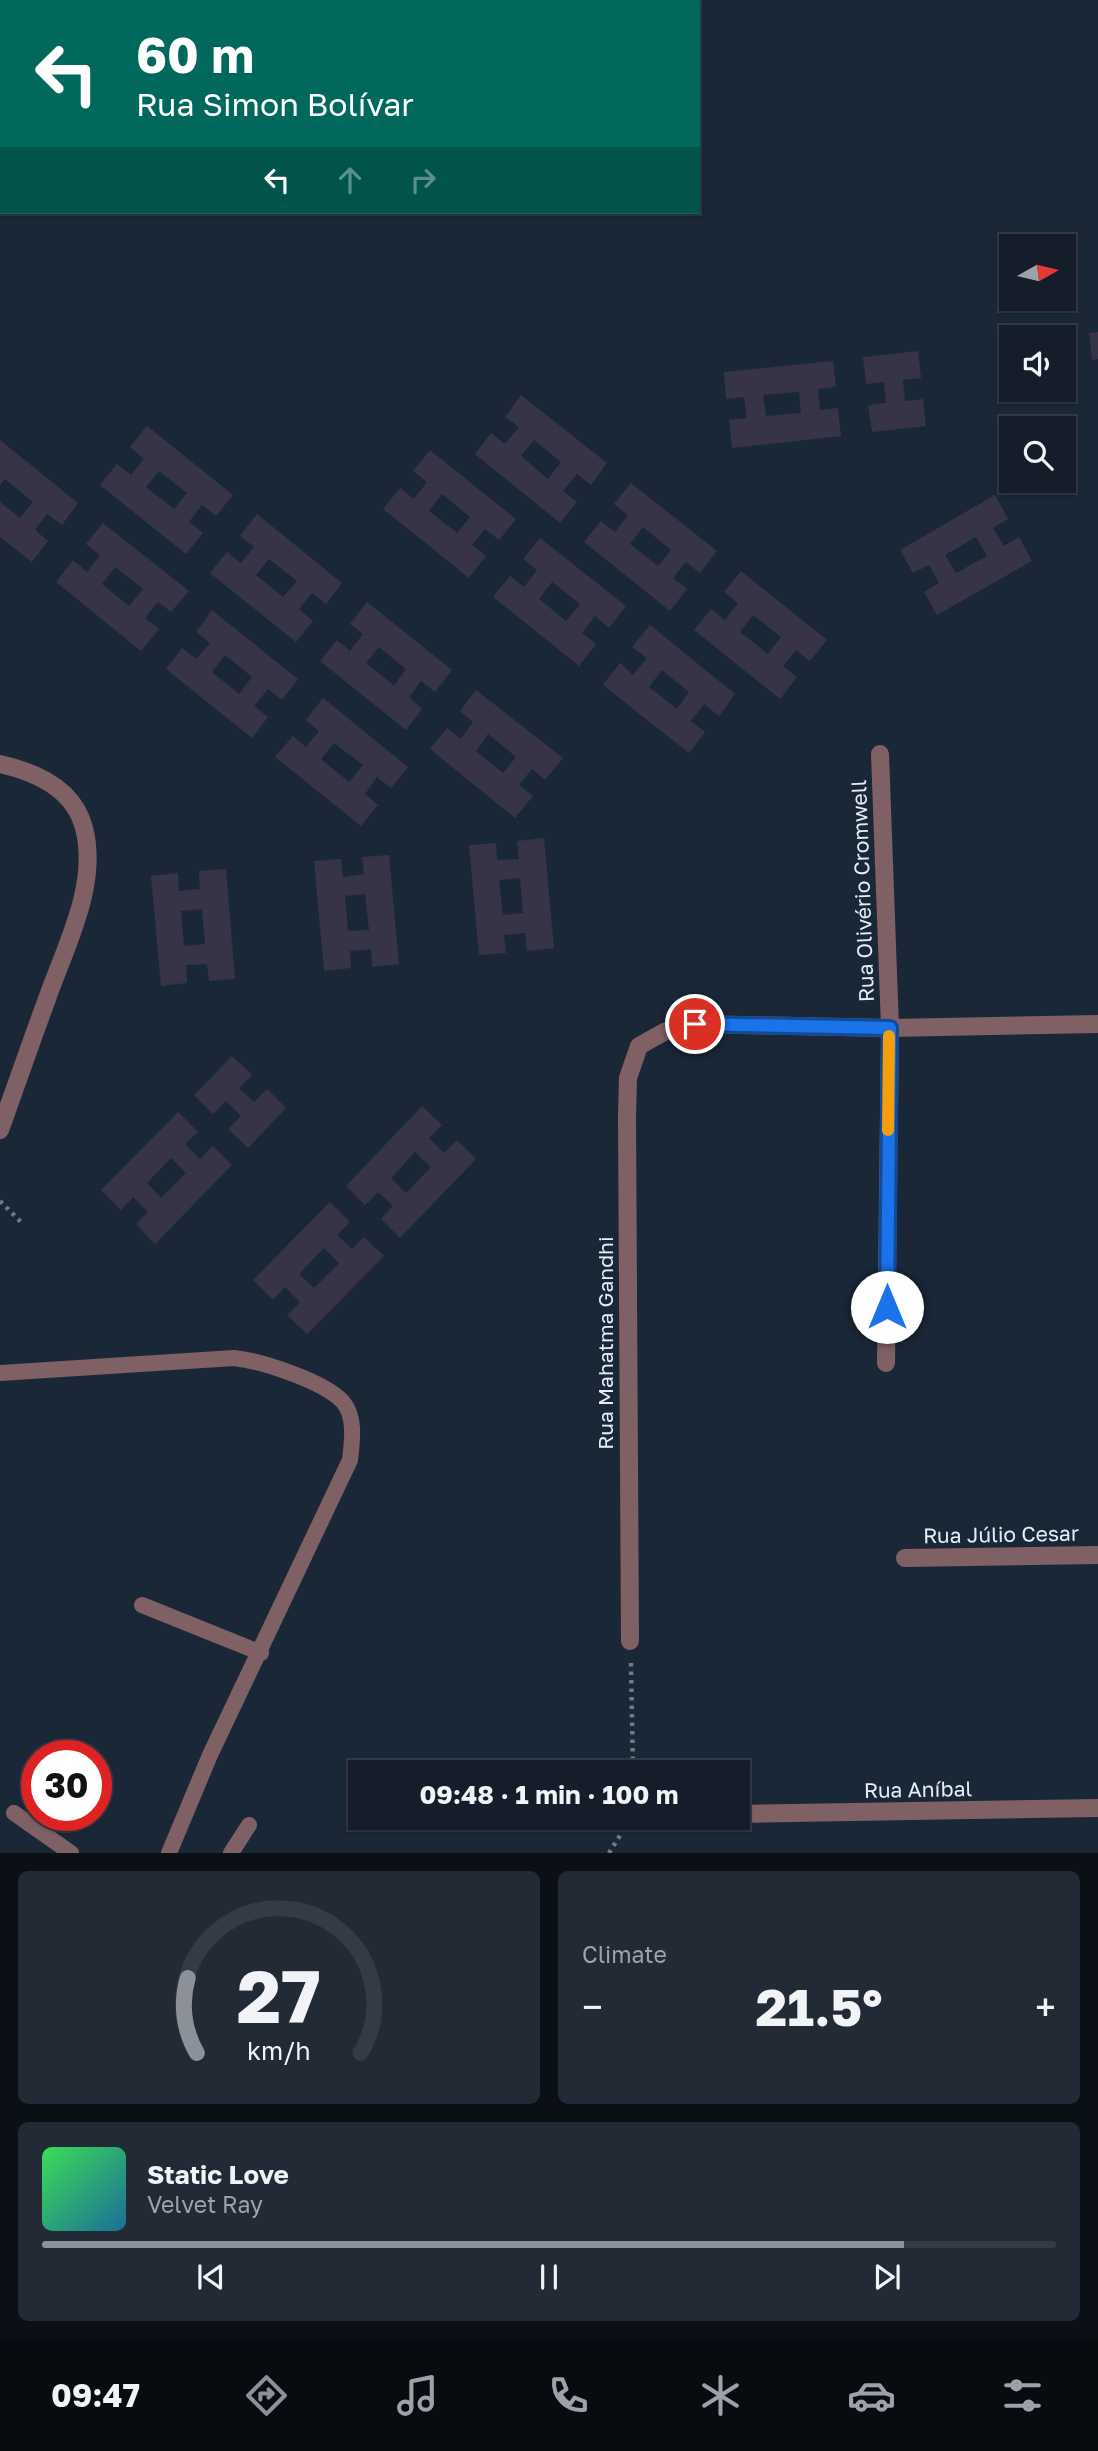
<!DOCTYPE html>
<meta charset="utf-8">
<style>
body{margin:0;font-family:"Golos Text",sans-serif;background:#212a35;color:#f1f3f6;height:100vh;display:flex;flex-direction:column;font-size:26px;white-space:nowrap}
*{box-sizing:border-box;margin:0}
p{font-size:23px;color:#9da2a8}
.icon{flex:none;width:38px;height:38px;fill:none;stroke:currentColor;stroke-width:2;stroke-linecap:round;stroke-linejoin:round}
.map{position:relative;height:1853px;overflow:hidden}
.details{display:flex;flex-direction:column;gap:18px;padding:18px;background:#0b1017;flex:1}
.details>*{flex:none}
.hud{position:absolute;left:0px;top:0px;width:700px;height:214px;box-shadow:0 2px 5px #0004,0 0 0 2px #333b46;background:#00695c;color:#fff;overflow:hidden}
.needle{width:46px;rotate:82deg}
.fabs{position:absolute;left:999px;top:234px;display:grid;gap:14px}
.fabs a{display:grid;place-items:center;width:77px;height:77px;border-radius:0px;background:#141d29;box-shadow:0 2px 5px #0004,0 0 0 2px #333b46;font-size:35px}
.speed{position:absolute;left:21px;top:1740px;display:flex;gap:14px;font-size:35px;font-weight:700;text-align:center}
.speed>*{display:grid;place-content:center;width:91px;height:91px;border-radius:50%;background:#141d29;box-shadow:0 2px 5px #0004,0 0 0 2px #333b46;line-height:1}
.speed .limit{border:10px solid #d22;background:#fff;color:#111}
.pin{position:absolute;display:grid;place-items:center;width:60px;height:60px;color:#fff;margin:-30px;border:4px solid #fff;border-radius:50%;box-shadow:0 2px 7px #0007}
.me{position:absolute;width:77px;margin:-38px;rotate:0deg;stroke-linejoin:round;filter:drop-shadow(0 0 5px #0008)}
.turn{display:flex;align-items:center;gap:24px;height:147px;padding:0 21px;font-size:32px}
.turn .icon{width:91px;height:91px;stroke-width:2.5}
.turn b{display:block;font-size:49px;line-height:60px}
.lanes{display:flex;align-items:center;height:66px;padding:0 21px;background:#0003;justify-content:center;gap:35px;direction:ltr}
.lanes .off{opacity:.35}
.big{font-size:52px;font-weight:700;line-height:1.1}
.details .tile{flex:1;display:flex;flex-direction:column;justify-content:center;gap:10px;min-width:0;padding:0 24px;border-radius:10px;background:#212a35}
.details .dial{align-items:center;gap:0}
.dial svg{height:182px;overflow:visible;fill:none;stroke:#333b46;stroke-width:7;stroke-linecap:round;text-anchor:middle}
.dial text{fill:#f1f3f6;stroke:none}
.song{display:flex;align-items:center;gap:21px}
.cover{width:84px;height:84px;border-radius:10px;background:linear-gradient(135deg,hsl(130 70% 55%),hsl(200 70% 35%))}
.played{height:7px;border-radius:4px;background:linear-gradient(90deg,#8c9099 85%,#333b46 85%)}
.keys{display:flex;justify-content:space-around;direction:ltr}
.heat{display:flex;justify-content:space-between;align-items:center;font-size:38px;direction:ltr}
.details .tiles{flex:1;display:grid;gap:18px;grid-template-columns:1fr 1fr}
.tile:last-child{grid-column:span 2}
.trip{position:absolute;left:348px;top:1760px;width:402px;height:70px;border-radius:0px;background:#141d29;box-shadow:0 2px 5px #0004,0 0 0 2px #333b46;font-weight:700;line-height:70px;text-align:center}
.tab-bar{display:flex;height:112px;justify-content:space-around;align-items:center;background:#080c10;color:#9da2a8}
.tab-bar .icon{width:49px;height:49px}
.tab-bar .current{color:#8c9099}
.tab-bar b{font-size:32px;color:#f1f3f6}
.map>svg:first-child{display:block}
.building{fill:#383448;fill-rule:evenodd}
.lines{fill:none;stroke-linecap:round;stroke-linejoin:round}
.path{stroke:#6e7a87;stroke-width:4.5;stroke-dasharray:3.5 5;stroke-linecap:butt}
.service{stroke:#7f6065;stroke-width:16}
.minor{stroke:#7f6065;stroke-width:18}
.route-casing{stroke:#114b97;stroke-width:18}
.route{stroke:#1a73e8;stroke-width:12}
.slow{stroke:#f59e0b;stroke-width:12}
.labels{text-anchor:middle;dominant-baseline:central;stroke-width:7;stroke-linejoin:round;paint-order:stroke}
.street-label{font-size:21px;fill:#e5eef8;stroke:#1a2737}
</style>
<div class="map">
<svg width="1098" height="1853" viewBox="0 0 1098 1853">
<rect width="100%" height="100%" fill="#1a2737"/>
<!-- building -->
<g class="building">
<polygon points="1098,332 1098,359 1092,360 1089,333"/>
<polygon points="918,351 921,378 903,380 905,401 923,399 926,426 872,432 868,405 886,403 884,382 866,384 863,357"/>
<path d="M833 361 836 387 818 389 820 410 838 408 841 436 732 448 729 420 747 418 744 397 726 399 724 372ZM799 392 801 413 766 416 763 395Z"/>
<path d="M521 395 607 463 591 485 577 474 563 491 577 502 560 523 475 454 491 433 505 444 519 427 505 417ZM534 440 561 462 548 479 521 456Z"/>
<path d="M147 426 233 495 216 516 202 505 189 522 203 533 186 554 100 485 117 464 131 475 144 459 130 447ZM159 471 187 493 174 509 146 487Z"/>
<polygon points="0,440 78,503 62,525 47,514 35,530 48,541 32,562 0,537 0,502 20,518 33,502 5,479 0,485"/>
<path d="M430 450 516 519 499 540 485 529 472 545 486 556 469 578 383 509 400 488 414 499 427 482 413 471ZM442 494 470 517 457 533 429 511Z"/>
<path d="M631 483 717 551 700 573 686 562 673 578 687 589 670 611 584 542 601 521 615 532 628 515 614 504ZM643 527 671 550 658 566 630 544Z"/>
<path d="M995 495 1008 519 993 528 1004 546 1019 537 1032 561 937 615 924 592 939 583 929 565 913 573 900 550ZM976 537 987 556 956 573 945 555Z"/>
<path d="M257 514 342 583 326 604 312 593 299 609 313 621 296 642 210 573 227 552 241 563 254 547 240 536ZM269 559 297 581 283 597 256 575Z"/>
<path d="M103 523 189 591 171 612 158 602 145 618 159 629 141 651 56 582 73 560 87 572 100 555 86 544ZM115 567 143 589 129 606 102 584Z"/>
<path d="M540 538 626 606 609 628 595 616 582 633 596 644 579 666 493 597 510 576 524 587 537 570 523 559ZM552 582 580 604 566 621 539 599Z"/>
<path d="M741 571 827 640 810 661 796 650 783 666 797 677 780 699 694 630 711 609 725 620 738 603 724 592ZM753 615 781 637 768 654 740 632Z"/>
<path d="M367 602 452 670 435 692 421 681 409 697 422 709 406 730 320 661 337 640 350 651 363 634 350 624ZM379 647 406 669 394 686 366 663Z"/>
<path d="M212 610 298 679 282 700 268 689 254 706 268 717 252 738 166 669 182 648 196 659 210 643 196 632ZM225 655 252 677 239 694 212 672Z"/>
<path d="M650 625 735 694 719 716 704 704 691 721 705 732 689 753 603 685 620 663 633 675 647 658 632 647ZM662 670 689 692 677 709 649 687Z"/>
<path d="M476 690 563 758 545 780 532 769 519 785 533 796 515 818 430 749 447 728 461 739 473 722 460 711ZM488 734 516 757 503 773 476 751Z"/>
<path d="M323 698 408 767 391 788 377 777 365 794 378 805 361 826 275 757 293 736 306 747 319 731 306 720ZM334 743 363 765 349 782 321 759Z"/>
<path d="M544 838 554 948 527 951 525 933 504 935 506 953 479 955 469 845 496 843 497 860 519 859 517 841ZM520 878 523 913 503 915 499 880Z"/>
<path d="M389 855 399 964 372 967 371 949 350 951 351 968 324 971 314 861 341 859 343 877 364 874 362 857ZM365 894 369 930 348 931 345 896Z"/>
<path d="M226 869 235 979 209 981 207 964 186 965 187 983 161 986 151 876 178 873 179 891 200 889 199 871ZM202 909 205 944 184 946 181 911Z"/>
<polygon points="232,1056 252,1075 239,1088 254,1102 267,1089 286,1108 248,1148 228,1129 241,1116 226,1101 213,1114 194,1095"/>
<path d="M422 1106 442 1125 429 1138 444 1153 457 1140 476 1159 400 1238 381 1219 393 1206 378 1192 365 1205 346 1186ZM415 1152 431 1167 406 1193 391 1178Z"/>
<path d="M178 1112 198 1132 185 1144 200 1159 213 1146 232 1165 155 1244 136 1224 148 1212 133 1197 121 1210 101 1190ZM171 1158 186 1173 161 1198 147 1183Z"/>
<path d="M330 1202 350 1222 337 1235 352 1249 364 1237 384 1256 307 1334 287 1315 300 1302 285 1287 273 1300 253 1280ZM324 1248 339 1263 314 1288 299 1274Z"/>
</g>
<g class="lines">
<!-- path -->
<g class="path">
<polyline points="0,1201 21,1222"/>
<polyline points="631,1663 633,1773"/>
<polyline points="609,1853 631,1818"/>
</g>
<!-- service -->
<g class="service">
<path d="M0 1373 234 1358C261 1361 324 1381 343 1402 356 1417 352 1442 350 1460L210 1755 169 1853"/>
<polyline points="142,1605 261,1653"/>
<polyline points="14,1813 71,1853"/>
<polyline points="231,1853 249,1825"/>
</g>
<!-- minor -->
<g class="minor">
<polyline points="880,754 890,1028 886,1363"/>
<path d="M0 764C36 772 74 789 84 828 99 885 65 947 47 999 31 1042 16 1086 0 1130"/>
<polyline points="905,1558 1098,1555"/>
<polyline points="630,1641 627,1116 628,1078 639,1046 664,1032 695,1024 890,1028 1098,1024"/>
<polyline points="738,1814 1098,1808"/>
</g>
</g>
<g class="lines">
<!-- route casing -->
<g class="route-casing">
<polyline id="route" points="695,1024 890,1028 887,1307"/>
</g>
<!-- route -->
<use href="#route" class="route"/>
<!-- slow -->
<polyline class="slow" points="888,1130 889,1036"/>
</g>
<g class="labels">
<!-- street labels -->
<g class="street-label">
<text transform="translate(862 891) rotate(-92)">Rua Olivério Cromwell</text>
<text transform="translate(605 1343) rotate(-90)">Rua Mahatma Gandhi</text>
<text transform="translate(1001 1534) rotate(-1)">Rua Júlio Cesar</text>
<text transform="translate(918 1789) rotate(-1)">Rua Aníbal</text>
</g>
</g>
</svg>
<div class="fabs">
<a><svg class="needle" viewBox="-14 -14 28 28"><path d="M0-13l5 13h-10z" fill="#e53935"/><path d="M0 13l5-13h-10z" fill="#9da2a8"/></svg></a>
<a><svg class="icon" aria-label="sound" viewBox="0 0 24 24"><path d="M4 9h4l5-4v14l-5-4H4zM17 9q2 3 0 6"/></svg></a>
<a><svg class="icon" aria-label="search" viewBox="0 0 24 24"><circle cx="10" cy="10" r="6"/><path d="M15 15l6 6"/></svg></a>
</div>
<div class="speed"><div class="limit">30</div></div>
<div class="pin" style="left:695px;top:1024px;background:#d93025"><svg class="icon" aria-label="arrive" viewBox="0 0 24 24"><path d="M6 21V4h12l-3 4 3 4H6"/></svg></div>
<svg class="me" style="left:887px;top:1307px" viewBox="-20 -20 40 40"><circle r="19" fill="#fff"/><path d="M0-13L10 11 0 6-10 11z" fill="#1a73e8"/></svg>
<div class="trip">09:48 · 1 min · 100 m</div>
<div class="hud">
<div class="turn"><svg class="icon" aria-label="left" viewBox="0 0 24 24"><path d="M17 20v-9H6M10 6l-5 5 5 5"/></svg><div><b>60 m</b>Rua Simon Bolívar</div></div>
<div class="lanes"><svg class="icon" aria-label="left" viewBox="0 0 24 24"><path d="M17 20v-9H6M10 6l-5 5 5 5"/></svg><svg class="icon off" aria-label="ahead" viewBox="0 0 24 24"><path d="M12 20V5M6 11l6-6 6 6"/></svg><svg class="icon off" aria-label="right" viewBox="0 0 24 24"><path d="M7 20v-9h11M14 6l5 5-5 5"/></svg></div>
</div>
</div>
<section class="details">
<div class="tiles">
<div class="tile dial"><svg viewBox="0 0 100 80">
<path d="M14 69A42 42 0 1 1 86 69"/>
<path d="M14 69A42 42 0 0 1 10 36" stroke="#8c9099"/>
<text x="50" y="56" font-size="32" font-weight="700">27</text>
<text x="50" y="72" font-size="11">km/h</text>
</svg></div>
<div class="tile"><p>Climate</p>
<div class="heat"><a>−</a><b class="big">21.5°</b><a>+</a></div>
</div>
<div class="tile">
<div class="song"><i class="cover"></i><div><b>Static Love</b><p>Velvet Ray</p></div></div>
<div class="played"></div>
<div class="keys"><svg class="icon" aria-label="previous" viewBox="0 0 24 24"><path d="M18 5L8 12l10 7zM5 5v14"/></svg><svg class="icon" aria-label="pause" viewBox="0 0 24 24"><path d="M8 5v14M16 5v14"/></svg><svg class="icon" aria-label="next" viewBox="0 0 24 24"><path d="M6 5l10 7-10 7zM19 5v14"/></svg></div>
</div>
</div>
</section>
<nav class="tab-bar">
<b>09:47</b>
<svg class="icon current" aria-label="directions" viewBox="0 0 24 24"><path d="M12 3l9 9-9 9-9-9zM9 14v-3h6M13 9l2 2-2 2"/></svg>
<svg class="icon" aria-label="music" viewBox="0 0 24 24"><path d="M9 18V5l10-2v13"/><circle cx="6" cy="18" r="3"/><circle cx="16" cy="16" r="3"/></svg>
<svg class="icon" aria-label="phone" viewBox="0 0 24 24"><path d="M5 4h4l2 5-3 2q2 4 5 5l2-3 5 2v4C11 20 4 13 5 4z"/></svg>
<svg class="icon" aria-label="climate" viewBox="0 0 24 24"><path d="M12 3v18M4 7l16 10M4 17L20 7"/></svg>
<svg class="icon" aria-label="car" viewBox="0 0 24 24"><path d="M5 17H2v-5l4-1 3-4h7l3 4 3 1v5h-3M9 17h6M6 11h13"/><circle cx="7" cy="17" r="2"/><circle cx="17" cy="17" r="2"/></svg>
<svg class="icon" aria-label="filters" viewBox="0 0 24 24"><path d="M4 7h16M4 17h16"/><circle cx="9" cy="7" r="2"/><circle cx="15" cy="17" r="2"/></svg>
</nav>
